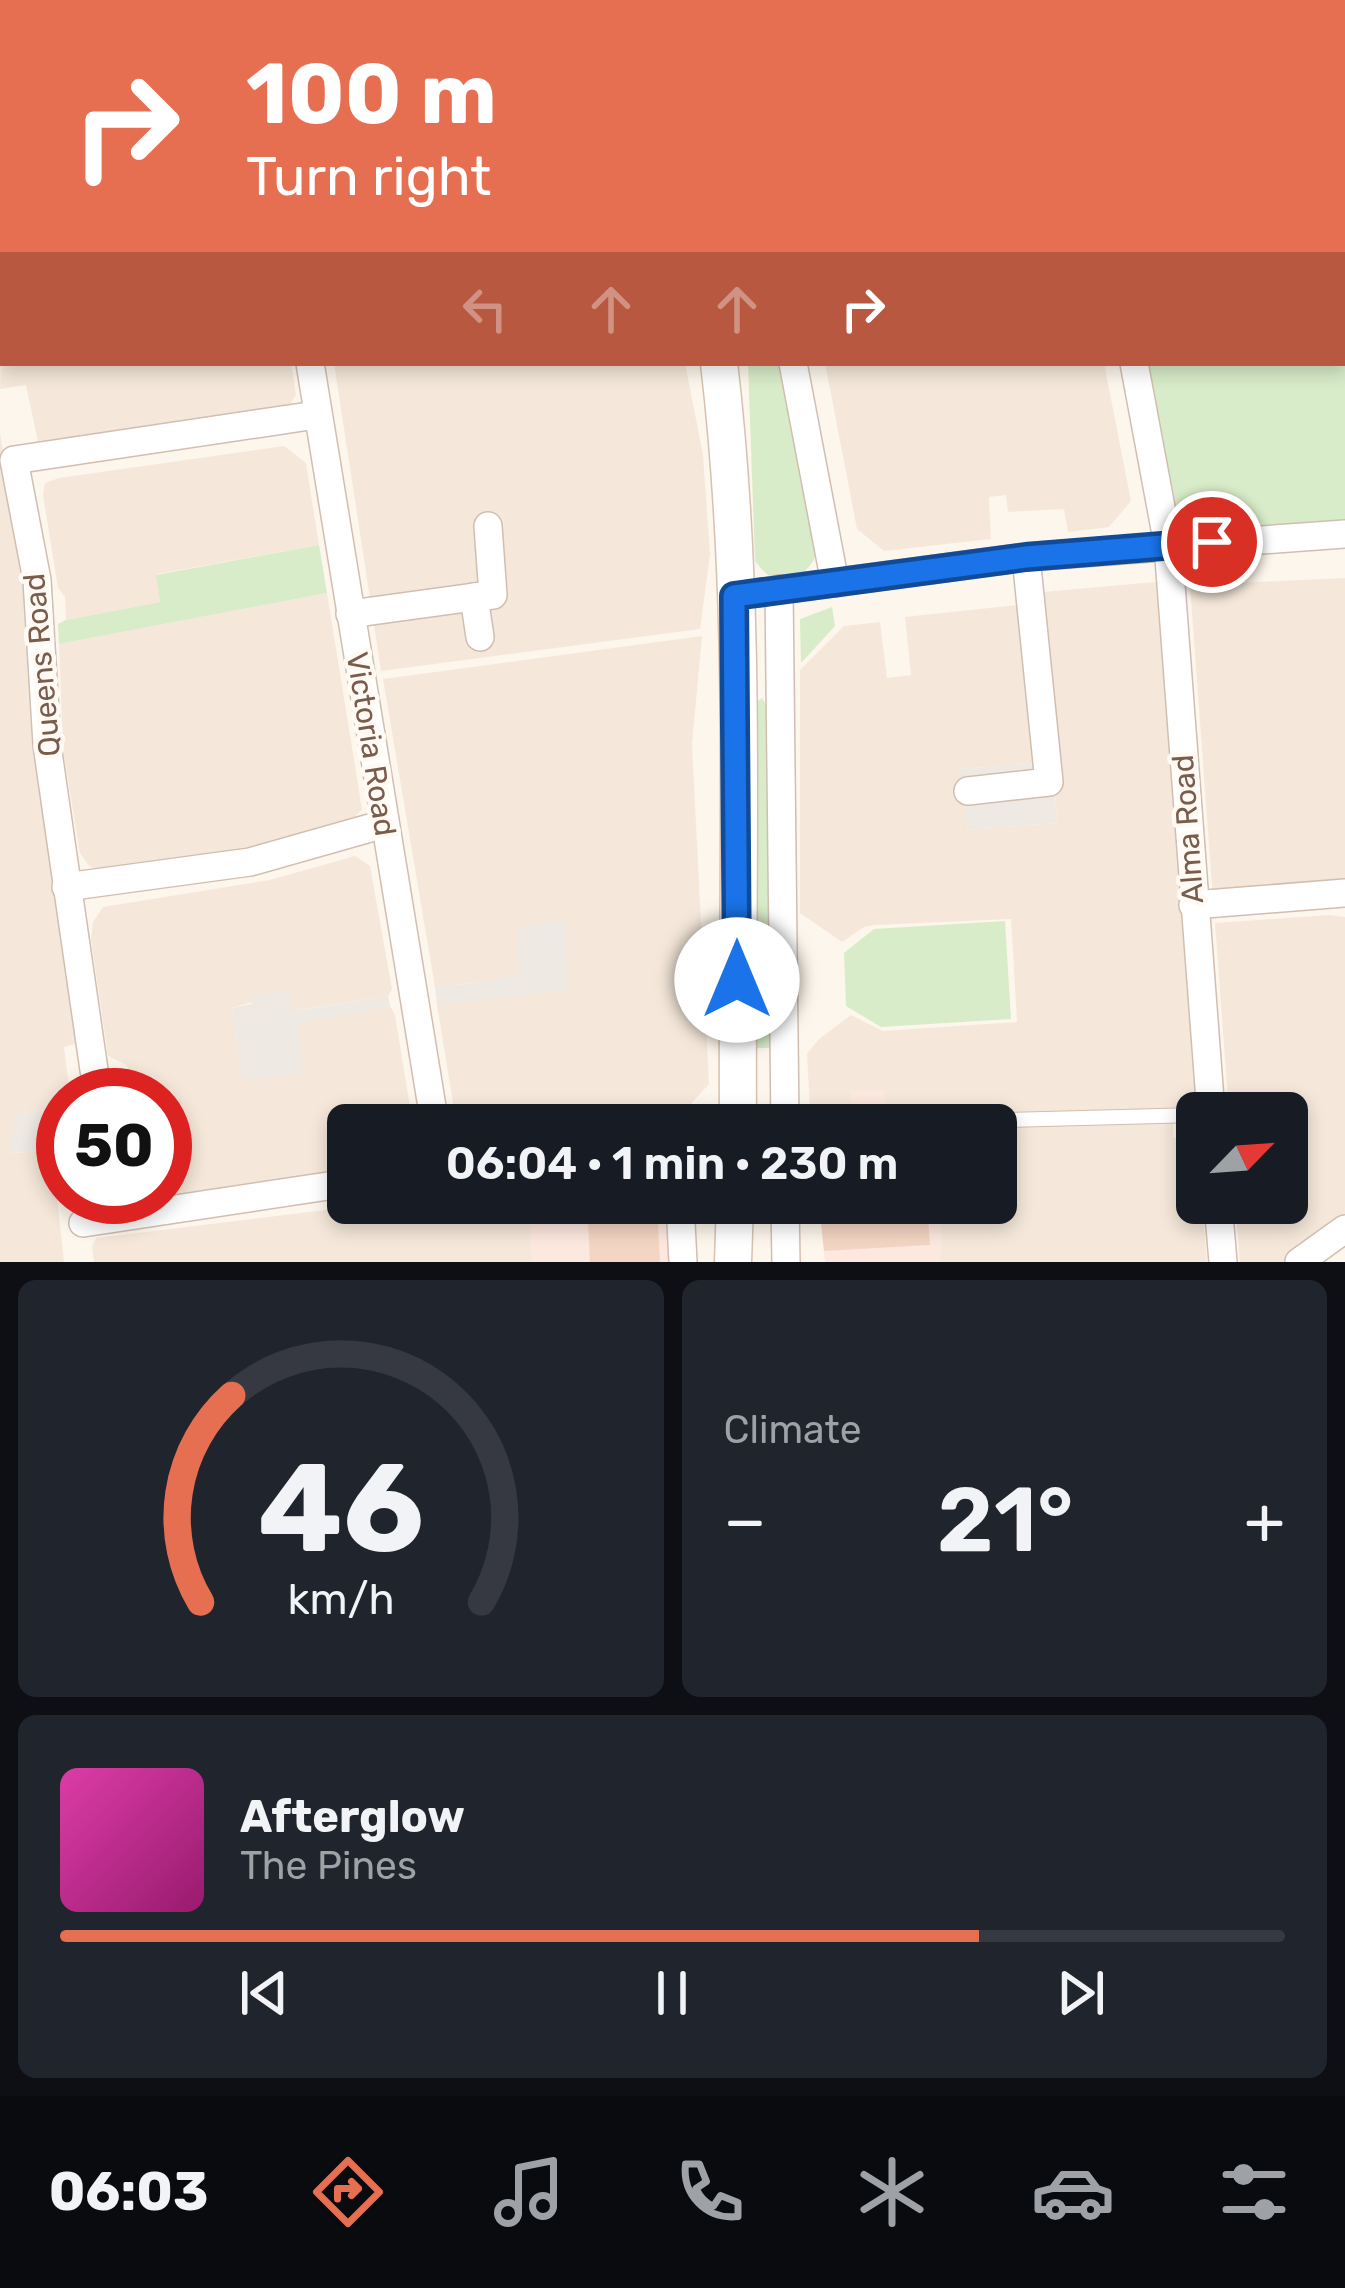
<!DOCTYPE html>
<meta charset="utf-8">
<style>
body{margin:0;font-family:Rubik,sans-serif;background:#20242c;color:#f1f3f6;height:100vh;display:flex;flex-direction:column;font-size:45px;white-space:nowrap}
*{box-sizing:border-box;margin:0}
p{font-size:39px;color:#9ea1a6}
.icon{flex:none;width:66px;height:66px;fill:none;stroke:currentColor;stroke-width:2;stroke-linecap:round;stroke-linejoin:round}
.map{position:relative;height:1262px;overflow:hidden}
.drawer{display:flex;flex-direction:column;gap:18px;padding:18px;background:#0d0f14;flex:1}
.drawer>*{flex:none}
.banner{position:absolute;left:0px;top:0px;width:1347px;height:366px;box-shadow:0 6px 18px #0003;background:#e76f51;color:#fff;overflow:hidden}
.needle{width:78px;rotate:65deg}
.tools{position:absolute;left:1176px;top:1092px;display:grid;gap:24px}
.tools a{display:grid;place-items:center;width:132px;height:132px;border-radius:18px;background:#171b24;box-shadow:0 6px 18px #0003;font-size:60px}
.speed{position:absolute;left:36px;top:1068px;display:flex;gap:24px;font-size:60px;font-weight:700;text-align:center}
.speed>*{display:grid;place-content:center;width:156px;height:156px;border-radius:50%;background:#171b24;box-shadow:0 6px 18px #0003;line-height:1}
.speed .limit{border:18px solid #d22;background:#fff;color:#111}
.pin{position:absolute;display:grid;place-items:center;width:102px;height:102px;color:#fff;margin:-51px;border:6px solid #fff;border-radius:50%;box-shadow:0 3px 12px #0007}
.me{position:absolute;width:132px;margin:-66px;rotate:0deg;stroke-linejoin:round;filter:drop-shadow(0 0 9px #0008)}
.turn{display:flex;align-items:center;gap:42px;height:252px;padding:0 48px;font-size:54px}
.turn .icon{width:156px;height:156px;stroke-width:2.5}
.turn b{display:block;font-size:84px;line-height:102px}
.lanes{display:flex;align-items:center;height:114px;padding:0 48px;background:#0003;justify-content:center;gap:60px;direction:ltr}
.lanes .off{opacity:.35}
.big{font-size:90px;font-weight:600;line-height:1.1}
.drawer .tile{flex:1;display:flex;flex-direction:column;justify-content:center;gap:18px;min-width:0;padding:0 42px;border-radius:18px;background:#20242c}
.drawer .dial{align-items:center;gap:0}
.dial svg{height:312px;overflow:visible;fill:none;stroke:#363941;stroke-width:7;stroke-linecap:round;text-anchor:middle}
.dial text{fill:#f1f3f6;stroke:none}
.song{display:flex;align-items:center;gap:36px}
.cover{width:144px;height:144px;border-radius:18px;background:linear-gradient(135deg,hsl(320 70% 55%),hsl(320 70% 35%))}
.played{height:12px;border-radius:6px;background:linear-gradient(90deg,#e76f51 75%,#363941 75%)}
.keys{display:flex;justify-content:space-around;direction:ltr}
.heat{display:flex;justify-content:space-between;align-items:center;font-size:66px;direction:ltr}
.drawer .tiles{flex:1;display:grid;gap:18px;grid-template-columns:1fr 1fr}
.tile:last-child{grid-column:span 2}
.trip{position:absolute;left:327px;top:1104px;width:690px;height:120px;border-radius:18px;background:#171b24;box-shadow:0 6px 18px #0003;font-weight:600;line-height:120px;text-align:center}
.dock{display:flex;height:192px;justify-content:space-around;align-items:center;background:#090b0e;color:#9ea1a6}
.dock .icon{width:84px;height:84px}
.dock .active{color:#e76f51}
.dock b{font-size:54px;color:#f1f3f6}
.map>svg:first-child{display:block}
.residential{fill:#f5e8da}
.commercial{fill:#fde8e0}
.industrial{fill:#efe9e4}
.green{fill:#d8ecc9}
.building{fill:#f3d5c3}
.lines{fill:none;stroke-linecap:round;stroke-linejoin:round}
.lane-casing{stroke:#d1beb0;stroke-width:16}
.street-casing{stroke:#d1beb0;stroke-width:30}
.secondary-casing{stroke:#d6c0b0;stroke-width:39}
.lane{stroke:#fff;stroke-width:14}
.street{stroke:#fff;stroke-width:27}
.secondary{stroke:#fff;stroke-width:36}
.route-casing{stroke:#114b97;stroke-width:30}
.route{stroke:#1a73e8;stroke-width:21}
.labels{text-anchor:middle;dominant-baseline:central;stroke-width:9;stroke-linejoin:round;paint-order:stroke}
.street-label{font-size:30px;fill:#7a5c4d;stroke:#fffaf3}
</style>
<div class="map">
<svg width="1345" height="1262" viewBox="0 0 1345 1262">
<rect width="100%" height="100%" fill="#fdf6ec"/>
<!-- residential -->
<g class="residential">
<polygon points="0,0 610,0 611,3 3,3 0,237"/>
<polygon points="755,0 1345,0 1345,91 1344,3"/>
<polygon points="3,272 3,363 291,363 296,395 284,412 54,447 38,442 26,385 0,389"/>
<polygon points="334,363 685,363 703,455 710,554 700,629 381,671"/>
<polygon points="825,363 1104,363 1131,501 1109,527 1068,532 1064,509 1008,512 1006,495 989,497 991,539 884,551 857,529"/>
<polygon points="0,433 26,593 23,599 32,748 79,1043 64,1047 70,1095 63,1095 63,1106 16,1116 10,1153 52,1151 64,1262 0,1262"/>
<polygon points="284,446 306,463 319,545 157,574 160,602 66,620 65,597 58,588 43,495 45,483 59,478"/>
<polygon points="1345,578 1345,890 1213,900 1190,585"/>
<polygon points="1156,582 1195,1089 1193,1107 1173,1113 1173,1138 1187,1139 1197,1147 1197,1203 1202,1203 1207,1262 940,1262 941,1203 996,1203 996,1125 940,1125 939,1105 885,1108 883,1090 853,1105 810,1108 807,1054 819,1039 851,1015 883,1031 1017,1022 1011,919 875,925 864,927 842,942 800,913 800,670 844,626 880,622 887,678 911,675 905,617 1017,605 1040,763 960,769 968,830 1057,823 1042,592"/>
<polygon points="327,593 362,809 351,822 268,847 103,873 89,866 80,853 63,750 59,644"/>
<polygon points="702,636 692,744 709,1084 672,1125 461,1125 456,1121 437,1005 567,990 519,973 493,981 435,987 383,679"/>
<polygon points="355,856 370,866 392,989 388,996 292,1011 289,991 232,1008 243,1079 297,1024 390,1006 395,1015 413,1125 348,1125 348,1180 99,1207 90,1204 87,1197 165,1197 165,1095 132,1095 127,1065 108,1056 91,939 93,922 103,907 270,880"/>
<polygon points="1329,915 1345,917 1345,1217 1285,1262 1240,1262 1235,1203 1287,1203 1287,1113 1229,1113 1215,923"/>
<polygon points="383,1203 530,1203 532,1262 94,1262 92,1246 96,1238"/>
</g>
<!-- commercial -->
<g class="commercial">
<polygon points="883,1090 886,1108 940,1105 940,1125 811,1125 810,1108 852,1105 850,1091"/>
<polygon points="530,1203 666,1203 670,1262 532,1262"/>
<polygon points="819,1203 941,1203 940,1262 825,1262"/>
</g>
<!-- industrial -->
<g class="industrial">
<polygon points="1042,605 1057,823 968,830 959,769 1040,763"/>
<polygon points="564,920 568,990 437,1005 435,987 493,981 519,973 517,927"/>
<polygon points="289,990 293,1011 388,996 390,1006 298,1024 303,1073 243,1080 232,1008 251,1004 253,997"/>
<polygon points="63,1106 63,1150 9,1153 16,1116"/>
</g>
<!-- green -->
<g class="green">
<polygon points="1345,125 1345,530 1182,534 1173,525 1142,363 1344,363"/>
<path d="M748 363H784L820 547C806 581 780 596 755 561Z"/>
<polygon points="319,545 327,593 59,644 58,624 66,620 160,602 156,575"/>
<polygon points="832,607 835,626 801,663 800,619"/>
<polygon points="762,698 770,711 773,954 756,960 761,1026 770,1027 770,1048 755,1048 754,704"/>
<polygon points="1005,921 1011,1019 881,1027 846,1006 844,953 874,929"/>
</g>
<!-- building -->
<g class="building">
<polygon points="587,1203 657,1203 660,1262 590,1262"/>
<polygon points="819,1203 927,1203 930,1245 824,1251"/>
</g>
<g class="lines">
<!-- lane casing -->
<g class="lane-casing">
<g id="lane">
<polyline points="968,1121 1197,1115"/>
<polyline points="862,1125 890,1124"/>
</g>
</g>
<!-- street casing -->
<g class="street-casing">
<g id="street">
<polyline points="723,0 723,3"/>
<polyline points="1344,109 1345,109"/>
<polyline points="0,244 3,243"/>
<polyline points="310,363 435,1125"/>
<polyline points="793,363 835,583"/>
<polyline points="1134,363 1168,545 1211,1113"/>
<polyline points="779,589 785,1125"/>
<polyline points="733,596 1026,557 1345,534"/>
<polyline points="474,597 493,595 488,526"/>
<polyline points="350,614 474,597 480,637"/>
<polyline points="968,791 1049,782 1026,557"/>
<polyline points="66,887 250,862 384,824"/>
<polyline points="1193,905 1345,893"/>
<polyline points="94,1070 47,745 37,580 14,460 316,415"/>
<polyline points="680,1203 683,1262"/>
<polyline points="785,1203 786,1262"/>
<polyline points="1218,1203 1223,1262"/>
<polyline points="83,1223 348,1183"/>
<polyline points="1299,1262 1345,1229"/>
</g>
</g>
<!-- secondary casing -->
<g class="secondary-casing">
<g id="secondary">
<polyline points="655,0 655,3"/>
<path d="M719 363C749 614 736 872 738 1125"/>
<polyline points="733,1262 735,1203"/>
</g>
</g>
<!-- lane -->
<use href="#lane" class="lane"/>
<!-- street -->
<use href="#street" class="street"/>
<!-- secondary -->
<use href="#secondary" class="secondary"/>
</g>
<g class="lines">
<!-- route casing -->
<g class="route-casing">
<polyline id="route" points="737,980 734,596 1026,557 1212,542"/>
</g>
<!-- route -->
<use href="#route" class="route"/>
</g>
<g class="labels">
<!-- street labels -->
<g class="street-label">
<text transform="translate(42 665) rotate(-95)">Queens Road</text>
<text transform="translate(371 744) rotate(81)">Victoria Road</text>
<text transform="translate(1188 829) rotate(-94)">Alma Road</text>
</g>
</g>
</svg>
<div class="tools">
<a><svg class="needle" viewBox="-14 -14 28 28"><path d="M0-13l5 13h-10z" fill="#e53935"/><path d="M0 13l5-13h-10z" fill="#9ea1a6"/></svg></a>
</div>
<div class="speed"><div class="limit">50</div></div>
<div class="pin" style="left:1212px;top:542px;background:#d93025"><svg class="icon" aria-label="arrive" viewBox="0 0 24 24"><path d="M6 21V4h12l-3 4 3 4H6"/></svg></div>
<svg class="me" style="left:737px;top:980px" viewBox="-20 -20 40 40"><circle r="19" fill="#fff"/><path d="M0-13L10 11 0 6-10 11z" fill="#1a73e8"/></svg>
<div class="trip">06:04 · 1 min · 230 m</div>
<div class="banner">
<div class="turn"><svg class="icon" aria-label="right" viewBox="0 0 24 24"><path d="M7 20v-9h11M14 6l5 5-5 5"/></svg><div><b>100 m</b>Turn right</div></div>
<div class="lanes"><svg class="icon off" aria-label="left" viewBox="0 0 24 24"><path d="M17 20v-9H6M10 6l-5 5 5 5"/></svg><svg class="icon off" aria-label="ahead" viewBox="0 0 24 24"><path d="M12 20V5M6 11l6-6 6 6"/></svg><svg class="icon off" aria-label="ahead" viewBox="0 0 24 24"><path d="M12 20V5M6 11l6-6 6 6"/></svg><svg class="icon" aria-label="right" viewBox="0 0 24 24"><path d="M7 20v-9h11M14 6l5 5-5 5"/></svg></div>
</div>
</div>
<section class="drawer">
<div class="tiles">
<div class="tile dial"><svg viewBox="0 0 100 80">
<path d="M14 69A42 42 0 1 1 86 69"/>
<path d="M14 69A42 42 0 0 1 22 16" stroke="#e76f51"/>
<text x="50" y="56" font-size="32" font-weight="700">46</text>
<text x="50" y="72" font-size="11">km/h</text>
</svg></div>
<div class="tile"><p>Climate</p>
<div class="heat"><a>−</a><b class="big">21°</b><a>+</a></div>
</div>
<div class="tile">
<div class="song"><i class="cover"></i><div><b>Afterglow</b><p>The Pines</p></div></div>
<div class="played"></div>
<div class="keys"><svg class="icon" aria-label="previous" viewBox="0 0 24 24"><path d="M18 5L8 12l10 7zM5 5v14"/></svg><svg class="icon" aria-label="pause" viewBox="0 0 24 24"><path d="M8 5v14M16 5v14"/></svg><svg class="icon" aria-label="next" viewBox="0 0 24 24"><path d="M6 5l10 7-10 7zM19 5v14"/></svg></div>
</div>
</div>
</section>
<nav class="dock">
<b>06:03</b>
<svg class="icon active" aria-label="directions" viewBox="0 0 24 24"><path d="M12 3l9 9-9 9-9-9zM9 14v-3h6M13 9l2 2-2 2"/></svg>
<svg class="icon" aria-label="music" viewBox="0 0 24 24"><path d="M9 18V5l10-2v13"/><circle cx="6" cy="18" r="3"/><circle cx="16" cy="16" r="3"/></svg>
<svg class="icon" aria-label="phone" viewBox="0 0 24 24"><path d="M5 4h4l2 5-3 2q2 4 5 5l2-3 5 2v4C11 20 4 13 5 4z"/></svg>
<svg class="icon" aria-label="climate" viewBox="0 0 24 24"><path d="M12 3v18M4 7l16 10M4 17L20 7"/></svg>
<svg class="icon" aria-label="car" viewBox="0 0 24 24"><path d="M5 17H2v-5l4-1 3-4h7l3 4 3 1v5h-3M9 17h6M6 11h13"/><circle cx="7" cy="17" r="2"/><circle cx="17" cy="17" r="2"/></svg>
<svg class="icon" aria-label="filters" viewBox="0 0 24 24"><path d="M4 7h16M4 17h16"/><circle cx="9" cy="7" r="2"/><circle cx="15" cy="17" r="2"/></svg>
</nav>
